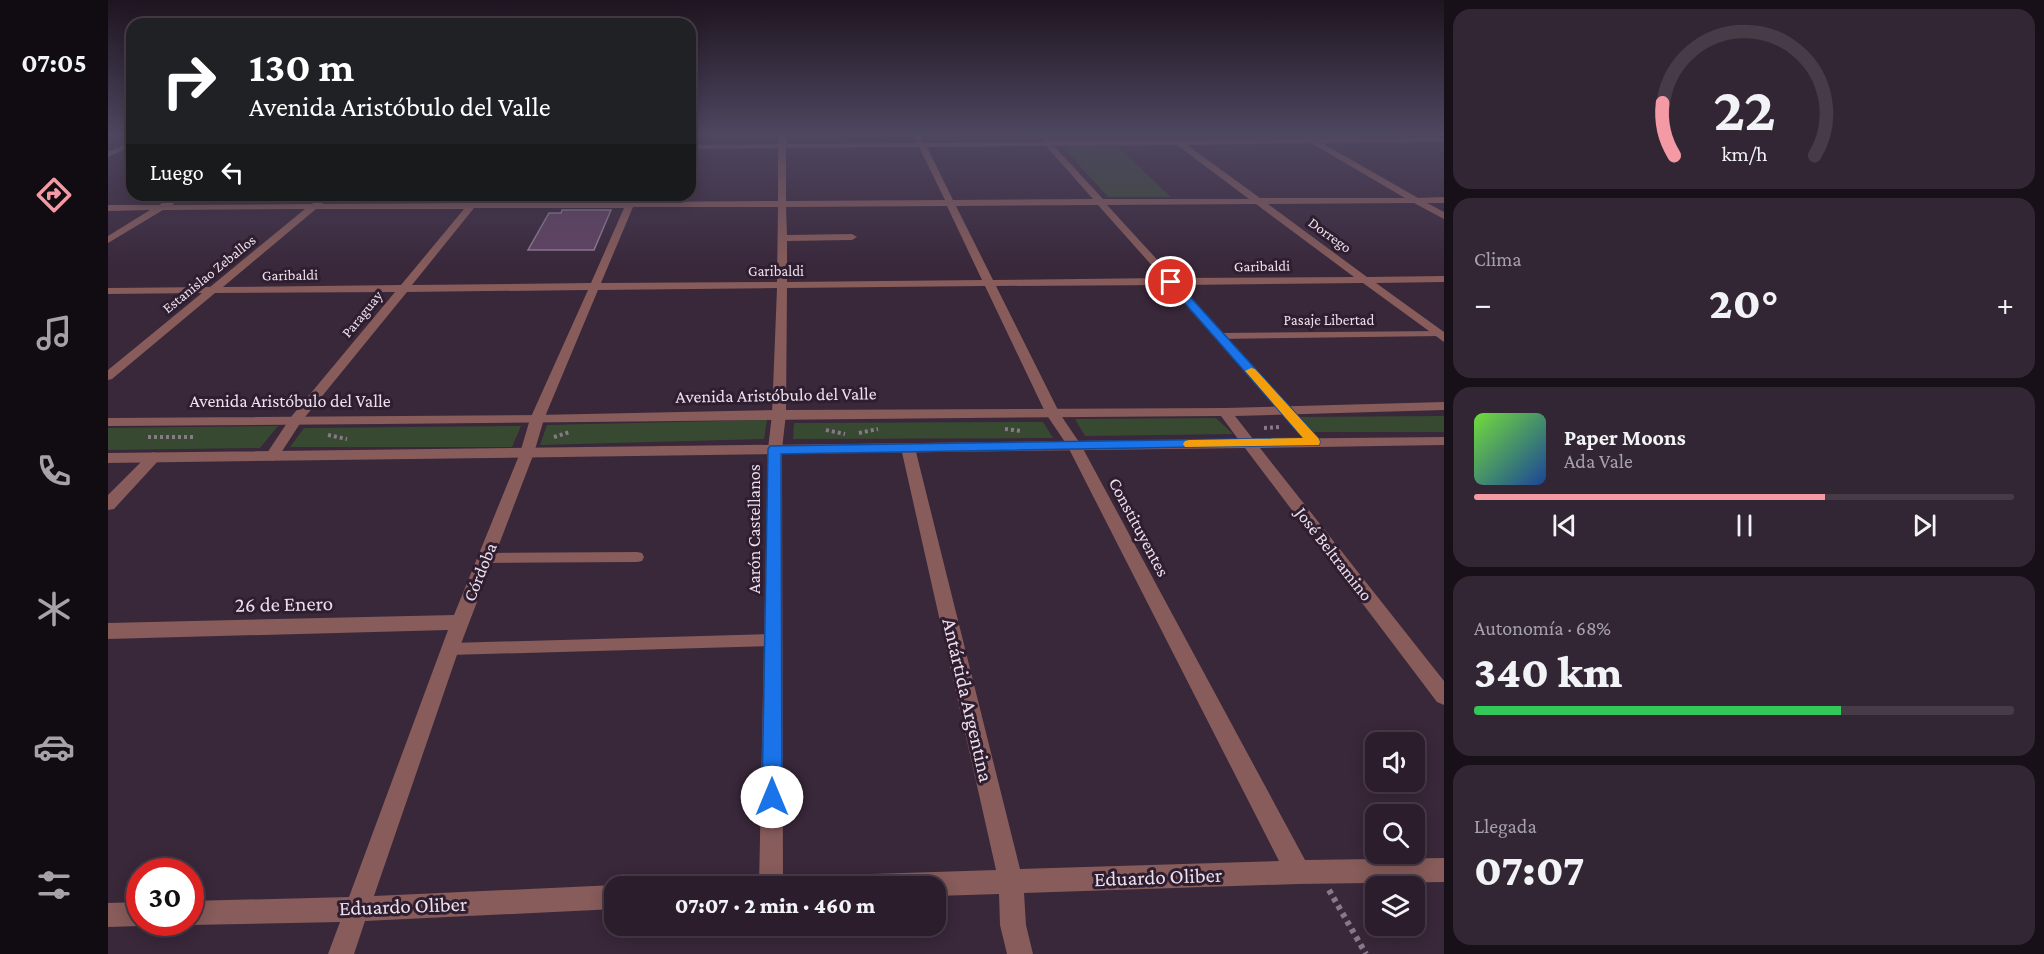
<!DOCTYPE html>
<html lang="es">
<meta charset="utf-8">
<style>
body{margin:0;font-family:"Crimson Pro",serif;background:#332634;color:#f1f3f6;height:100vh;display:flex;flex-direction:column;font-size:22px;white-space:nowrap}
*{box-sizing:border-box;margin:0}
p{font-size:20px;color:#a6a2a9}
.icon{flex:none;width:33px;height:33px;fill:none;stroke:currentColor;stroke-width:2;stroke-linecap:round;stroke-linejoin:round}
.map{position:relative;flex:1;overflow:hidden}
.sheet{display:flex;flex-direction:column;gap:9px;padding:9px;background:#181018;width:600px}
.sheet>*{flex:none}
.hud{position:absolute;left:18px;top:18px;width:570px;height:183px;border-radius:18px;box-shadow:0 3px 15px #0003,0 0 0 2px #473b48;background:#202124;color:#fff;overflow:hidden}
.controls{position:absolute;left:1257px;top:732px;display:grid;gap:12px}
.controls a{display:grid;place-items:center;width:60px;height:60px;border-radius:12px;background:#2b1d2c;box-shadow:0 3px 15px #0003,0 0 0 2px #473b48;font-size:30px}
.speed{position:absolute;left:18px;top:858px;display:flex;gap:12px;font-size:30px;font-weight:700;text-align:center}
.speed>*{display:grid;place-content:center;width:78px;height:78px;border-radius:50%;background:#2b1d2c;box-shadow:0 3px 15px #0003,0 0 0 2px #473b48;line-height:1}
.speed .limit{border:9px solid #d22;background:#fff;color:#111}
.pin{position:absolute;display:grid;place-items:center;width:51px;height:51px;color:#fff;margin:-26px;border:3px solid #fff;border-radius:50%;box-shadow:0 2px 6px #0007}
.me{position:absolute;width:66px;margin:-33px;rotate:0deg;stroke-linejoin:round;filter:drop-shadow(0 0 4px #0008)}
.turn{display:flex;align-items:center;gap:21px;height:126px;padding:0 24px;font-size:27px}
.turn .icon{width:78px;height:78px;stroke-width:2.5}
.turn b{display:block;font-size:42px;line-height:51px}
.then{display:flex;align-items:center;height:57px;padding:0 24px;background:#0003;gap:12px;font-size:22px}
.big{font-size:45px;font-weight:800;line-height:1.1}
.sheet .tile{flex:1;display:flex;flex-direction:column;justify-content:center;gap:9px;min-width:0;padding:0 21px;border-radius:18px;background:#332634}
.sheet .dial{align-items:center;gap:0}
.dial svg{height:156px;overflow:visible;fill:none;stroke:#473b48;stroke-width:7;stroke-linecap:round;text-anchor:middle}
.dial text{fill:#f1f3f6;stroke:none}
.song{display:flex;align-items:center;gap:18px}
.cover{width:72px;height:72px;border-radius:9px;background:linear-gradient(135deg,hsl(100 70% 55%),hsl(220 70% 35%))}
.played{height:6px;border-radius:3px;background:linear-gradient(90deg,#f49aa5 65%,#473b48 65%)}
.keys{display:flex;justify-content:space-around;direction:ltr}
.heat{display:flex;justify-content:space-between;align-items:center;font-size:33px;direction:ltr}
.charge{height:9px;border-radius:4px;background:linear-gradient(90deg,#34c759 68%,#473b48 0)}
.trip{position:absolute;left:496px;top:876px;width:342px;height:60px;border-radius:18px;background:#2b1d2c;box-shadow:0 3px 15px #0003,0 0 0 2px #473b48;font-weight:800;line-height:60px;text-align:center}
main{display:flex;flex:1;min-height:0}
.menu{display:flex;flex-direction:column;width:108px;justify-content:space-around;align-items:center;background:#110c12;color:#a6a2a9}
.menu .icon{width:42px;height:42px}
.menu .on{color:#f49aa5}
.menu b{font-size:27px;color:#f1f3f6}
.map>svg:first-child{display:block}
.green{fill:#384932}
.building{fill:#614263;stroke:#937d95;stroke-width:1.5}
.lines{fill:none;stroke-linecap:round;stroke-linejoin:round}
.path-far1{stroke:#887988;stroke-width:4;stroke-dasharray:3 3;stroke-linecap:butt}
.path{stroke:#887988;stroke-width:6;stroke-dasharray:4.5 4.5;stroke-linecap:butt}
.service{fill:#875c5a;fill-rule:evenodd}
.minor{fill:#875c5a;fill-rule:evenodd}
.tertiary{fill:#875c5a;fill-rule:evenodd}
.route{fill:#1a73e8;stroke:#114b97;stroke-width:1.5}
.slow{fill:#f59e0b}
.labels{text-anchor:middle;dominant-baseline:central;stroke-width:6;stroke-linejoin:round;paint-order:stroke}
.far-street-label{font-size:15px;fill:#ece0ec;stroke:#2f1d30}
.street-label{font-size:18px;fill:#ece0ec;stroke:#2f1d30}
.near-street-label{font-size:21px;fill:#ece0ec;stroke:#2f1d30}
</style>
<main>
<nav class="menu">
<b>07:05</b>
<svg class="icon on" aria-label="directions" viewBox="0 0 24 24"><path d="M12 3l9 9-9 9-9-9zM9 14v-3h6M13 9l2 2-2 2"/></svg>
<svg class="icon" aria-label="music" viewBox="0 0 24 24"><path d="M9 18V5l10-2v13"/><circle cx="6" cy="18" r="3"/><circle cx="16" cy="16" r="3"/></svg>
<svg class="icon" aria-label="phone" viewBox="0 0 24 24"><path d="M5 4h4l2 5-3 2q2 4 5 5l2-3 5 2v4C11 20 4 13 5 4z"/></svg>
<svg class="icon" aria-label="climate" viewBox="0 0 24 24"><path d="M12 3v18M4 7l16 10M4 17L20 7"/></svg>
<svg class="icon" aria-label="car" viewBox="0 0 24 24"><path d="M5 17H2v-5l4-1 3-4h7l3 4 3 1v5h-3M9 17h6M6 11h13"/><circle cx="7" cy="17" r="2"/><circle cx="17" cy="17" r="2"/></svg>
<svg class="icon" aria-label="filters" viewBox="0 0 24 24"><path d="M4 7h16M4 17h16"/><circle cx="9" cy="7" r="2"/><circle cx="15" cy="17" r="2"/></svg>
</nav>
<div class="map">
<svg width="1336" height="954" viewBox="0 0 1336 954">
<rect width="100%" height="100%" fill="#39273a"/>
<!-- green -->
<g class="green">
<polygon points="955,147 1010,147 1063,197 1000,197"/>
<polygon points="1336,416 1336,432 1201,432 1189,417"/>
<polygon points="1108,418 1125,434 977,436 967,419"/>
<polygon points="659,420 656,439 432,445 439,425"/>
<polygon points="935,422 945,438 685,439 686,423"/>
<polygon points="170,426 152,448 0,450 0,428"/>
<polygon points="413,426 404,447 182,447 196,428"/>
</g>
<!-- building -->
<polygon class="building" points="454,210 503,210 486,250 420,250 441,213 453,213"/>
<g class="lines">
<!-- path-far1 -->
<g class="path-far1">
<polyline points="1156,428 1172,427"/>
<polyline points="897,429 914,431"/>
<polyline points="718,430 737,434"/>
<polyline points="751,433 770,429"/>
<polyline points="220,435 239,439"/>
<polyline points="40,437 86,437"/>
<polyline points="446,437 462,432"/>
</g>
<!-- path -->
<polyline class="path" points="1221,890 1258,954"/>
<!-- service -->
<g class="service">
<polygon points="1331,331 1334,332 1334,336 1111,339 1106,336 1111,333"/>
<polygon points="529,552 534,553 536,557 534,561 529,562 378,563 373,562 371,558 373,554 378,553"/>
<polygon points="665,634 670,636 672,640 670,644 665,646 342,655 337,654 334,649 337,644 342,643"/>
</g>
<!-- minor -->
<g class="minor">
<path d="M670 135H678V144L809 143 806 135H813L816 143 934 142 937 138 942 141 1336 138V142L1214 143 1310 198 1336 197V203H1319L1336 212V219L1306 203 1160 204 1259 277 1336 276V282L1268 283 1336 332V342L1255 283 1072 285 1211 439 1213 442 1211 445H1201L1060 285 888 286 952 414 973 445 1197 860 1336 858V882L1190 884 916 893 918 925 925 954H899L892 925 891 894 828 896V886H752L755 877 764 874 888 870 793 448 800 443 807 448 912 869 1171 861 959 445 938 414 877 286 679 288 678 414 674 449 675 886H651L660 449 664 414 669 288 490 290 436 419 426 453 351 649 266 896 507 885 511 886H507V909L257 921 246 954H220L232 922 82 925 75 922H82V901L241 897 340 630 0 639V623L346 615 412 453 422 419 480 290 299 292 193 422 169 459 164 461 157 456 183 417 287 292 107 293 4 379 0 380V370L94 293 0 294V288L102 287 197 209 55 210 0 243V236L42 210 0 211V205H51L68 195H78L64 205 204 204 215 195H224L214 204 361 203 367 195H376L370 203 519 202 525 195 529 198 528 202 670 201V148L582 149V145L670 144ZM1203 143 1297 198H1152L1079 145ZM1069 145 1141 199H995L946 146ZM938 146 985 199 845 200 819 147ZM811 147 837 200 678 201V148ZM1148 204 1246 277 1066 278 999 205ZM990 205 1055 278 885 280 848 206ZM839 206 874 280 679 282V241L744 240 749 237 744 234 679 235 678 207ZM525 207H670L669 282 493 283ZM366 208H516L483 283 304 285ZM208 209H356L293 285 115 287Z"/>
<polygon points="24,141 24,146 0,157 0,152"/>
<polygon points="46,452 53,457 51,460 6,509 0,510 0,495 41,454"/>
<polygon points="32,902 32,922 41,923 32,926 0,927 0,903"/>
</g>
<!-- tertiary -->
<path class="tertiary" d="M1336 402V410L1127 416 1145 439 1336 437V445L1152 448 1336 681V705L1329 702 1137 448 0 463V453L1130 439 1113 416C742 418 371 424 0 426V418L429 415 671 410 1117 408Z"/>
</g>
<!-- sky -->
<linearGradient id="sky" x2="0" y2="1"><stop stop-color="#1f1520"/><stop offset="0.5" stop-color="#4e4760"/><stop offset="1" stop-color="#4e4760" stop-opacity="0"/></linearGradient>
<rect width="1336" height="269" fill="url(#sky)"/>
<!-- route -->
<polygon class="route" points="1060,280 1067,280 1211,439 1212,442 1211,445 673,454 674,797 671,804 664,807 657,804 654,797 660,449 662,446 1195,438 1060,284"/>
<!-- slow -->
<polygon class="slow" points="1143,368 1147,369 1211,439 1212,442 1211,445 1077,447 1075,444 1077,441 1081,440 1195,438 1139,373 1137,371"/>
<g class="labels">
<!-- far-street labels -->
<g class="far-street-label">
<text transform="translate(1222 235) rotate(36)">Dorrego</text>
<text transform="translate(1154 266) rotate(-1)">Garibaldi</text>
<text x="668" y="271">Garibaldi</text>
<text transform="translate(101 274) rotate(-39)">Estanislao Zeballos</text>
<text transform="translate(182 275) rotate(-1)">Garibaldi</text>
<text transform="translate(254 314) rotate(-51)">Paraguay</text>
<text x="1221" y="320">Pasaje Libertad</text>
</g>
<!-- street labels -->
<g class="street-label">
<text transform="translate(668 395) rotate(-1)">Avenida Aristóbulo del Valle</text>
<text x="182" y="401">Avenida Aristóbulo del Valle</text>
<text transform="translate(1031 527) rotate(62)">Constituyentes</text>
<text transform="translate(646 529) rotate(-90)">Aarón Castellanos</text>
<text transform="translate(1226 554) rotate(52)">José Beltramino</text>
<text transform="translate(372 572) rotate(-68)">Córdoba</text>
</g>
<!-- near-street labels -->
<g class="near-street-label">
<text transform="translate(176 604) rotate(-1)">26 de Enero</text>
<text transform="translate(860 700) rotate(77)">Antártida Argentina</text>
<text transform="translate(1050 877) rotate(-2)">Eduardo Oliber</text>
<text transform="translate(295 906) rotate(-2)">Eduardo Oliber</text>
</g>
</g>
</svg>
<div class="controls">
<a><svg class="icon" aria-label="sound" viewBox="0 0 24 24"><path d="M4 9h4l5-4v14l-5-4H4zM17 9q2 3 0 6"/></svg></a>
<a><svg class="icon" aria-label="search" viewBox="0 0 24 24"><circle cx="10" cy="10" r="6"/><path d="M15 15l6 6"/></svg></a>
<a><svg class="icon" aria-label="layers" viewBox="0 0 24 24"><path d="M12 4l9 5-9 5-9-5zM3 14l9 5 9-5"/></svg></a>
</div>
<div class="speed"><div class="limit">30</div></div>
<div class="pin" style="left:1063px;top:282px;background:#d93025"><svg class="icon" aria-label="arrive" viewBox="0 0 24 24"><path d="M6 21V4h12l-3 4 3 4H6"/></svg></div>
<svg class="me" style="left:664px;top:797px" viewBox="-20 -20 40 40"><circle r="19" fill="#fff"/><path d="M0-13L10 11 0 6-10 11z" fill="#1a73e8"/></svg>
<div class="trip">07:07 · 2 min · 460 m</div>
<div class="hud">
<div class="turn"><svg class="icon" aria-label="right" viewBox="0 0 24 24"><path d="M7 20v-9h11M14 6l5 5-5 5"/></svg><div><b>130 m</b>Avenida Aristóbulo del Valle</div></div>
<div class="then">Luego<svg class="icon" aria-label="left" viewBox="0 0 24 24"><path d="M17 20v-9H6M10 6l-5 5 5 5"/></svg></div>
</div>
</div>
<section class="sheet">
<div class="tile dial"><svg viewBox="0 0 100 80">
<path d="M14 69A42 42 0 1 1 86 69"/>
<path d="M14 69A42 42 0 0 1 8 42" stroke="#f49aa5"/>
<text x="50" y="56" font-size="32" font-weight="700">22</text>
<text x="50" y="72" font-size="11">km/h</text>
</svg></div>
<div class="tile"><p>Clima</p>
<div class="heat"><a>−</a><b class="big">20°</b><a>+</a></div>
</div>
<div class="tile">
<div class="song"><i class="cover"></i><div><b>Paper Moons</b><p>Ada Vale</p></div></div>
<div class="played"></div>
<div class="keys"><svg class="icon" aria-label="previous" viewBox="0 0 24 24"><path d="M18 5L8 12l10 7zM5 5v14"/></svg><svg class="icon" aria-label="pause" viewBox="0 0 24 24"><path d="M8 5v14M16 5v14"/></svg><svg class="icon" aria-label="next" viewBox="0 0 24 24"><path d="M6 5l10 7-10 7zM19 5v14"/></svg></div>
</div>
<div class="tile"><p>Autonomía · 68%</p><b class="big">340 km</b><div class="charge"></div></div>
<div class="tile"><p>Llegada</p><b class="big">07:07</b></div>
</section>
</main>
